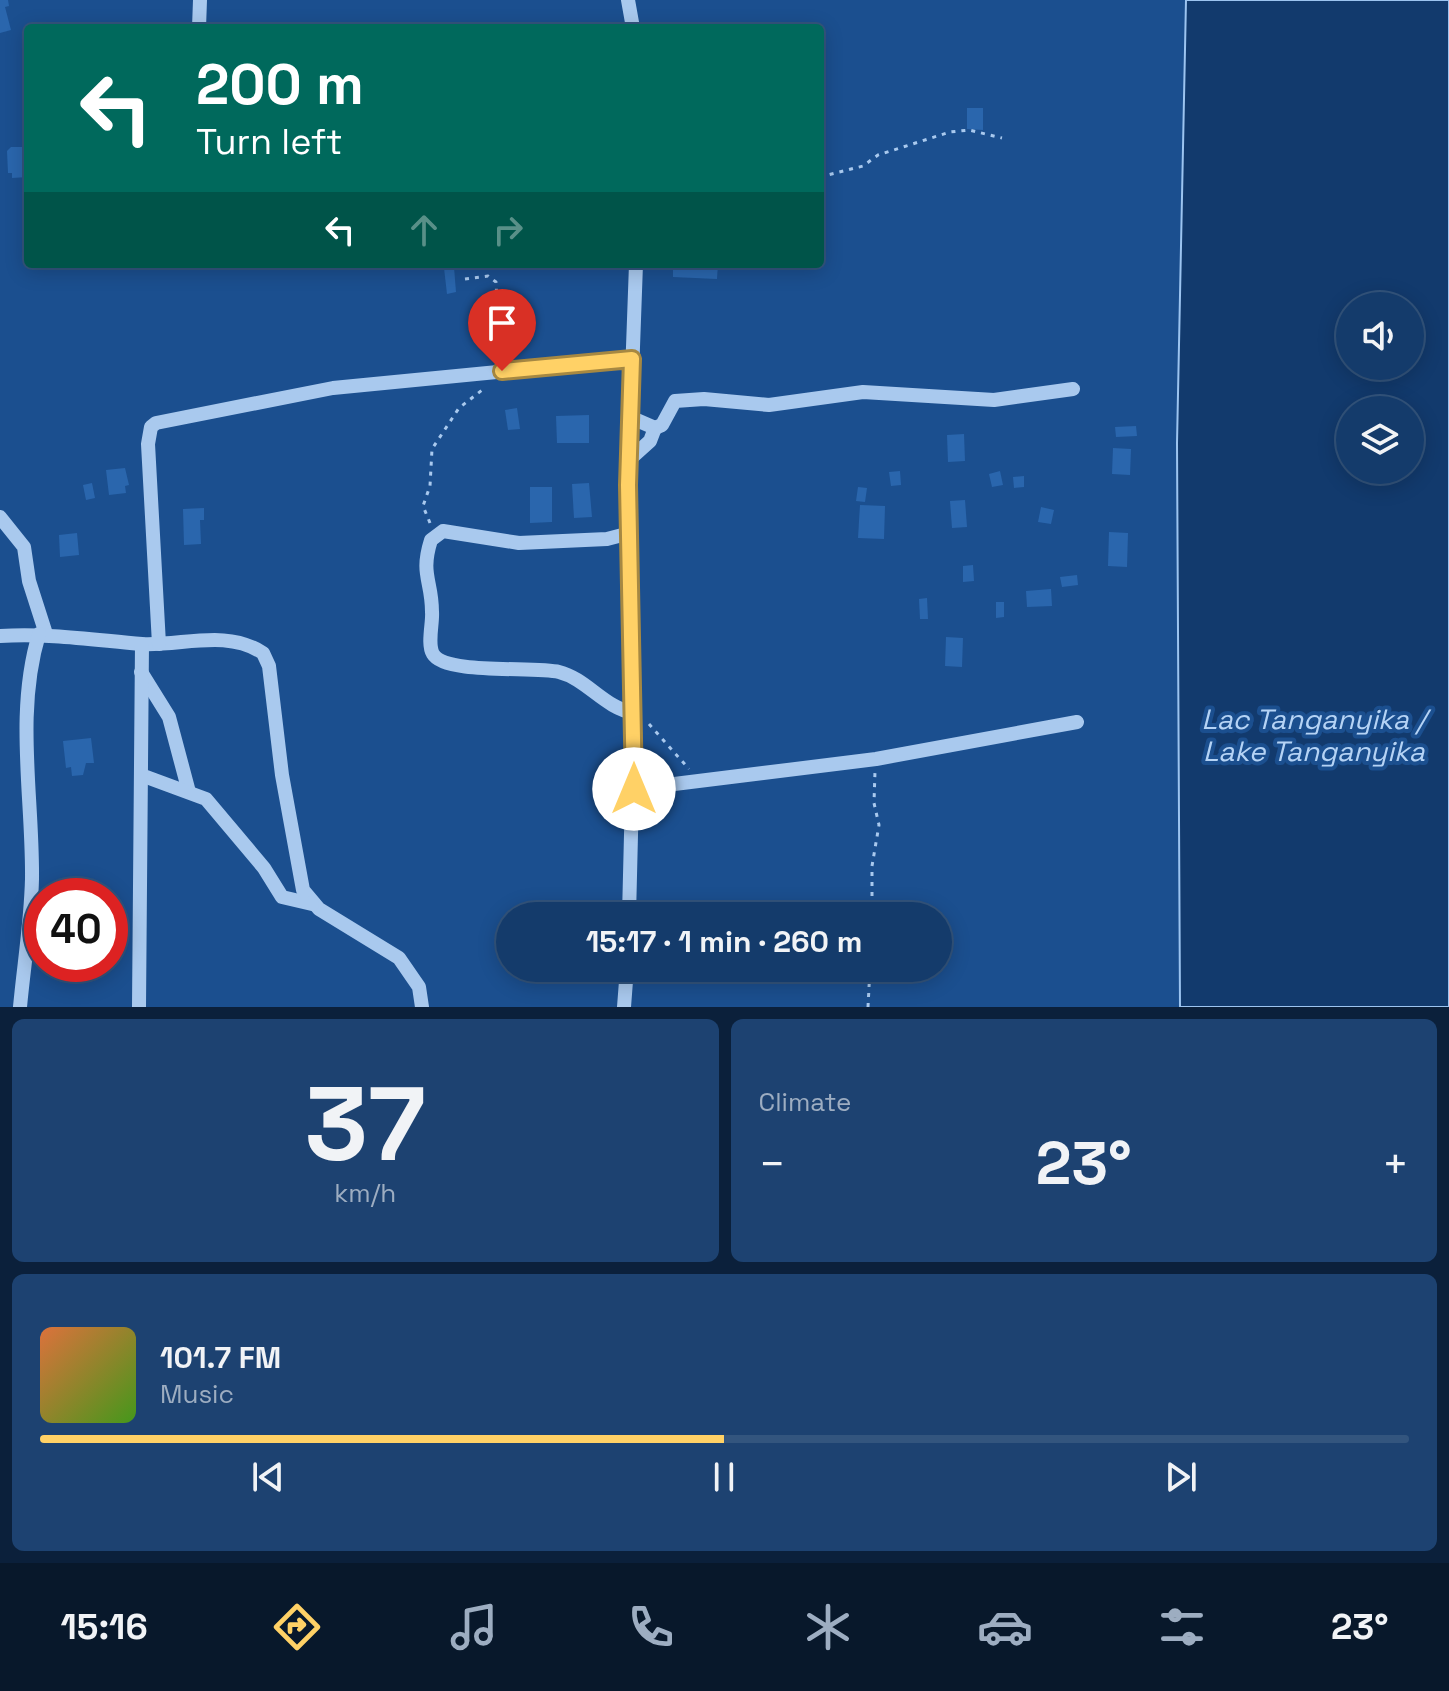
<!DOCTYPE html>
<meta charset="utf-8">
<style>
body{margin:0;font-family:"Space Grotesk",sans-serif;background:#1d4271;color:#f1f3f6;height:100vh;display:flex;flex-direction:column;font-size:30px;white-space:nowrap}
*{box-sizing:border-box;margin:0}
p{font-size:26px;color:#9dadc1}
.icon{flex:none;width:44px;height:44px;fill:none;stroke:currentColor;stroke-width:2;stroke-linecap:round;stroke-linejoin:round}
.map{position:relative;height:1007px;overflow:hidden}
.panel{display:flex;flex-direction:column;gap:12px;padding:12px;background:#0b203b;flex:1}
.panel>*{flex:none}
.hud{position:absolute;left:24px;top:24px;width:800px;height:244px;border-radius:8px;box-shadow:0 4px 20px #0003,0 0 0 2px #33557e;background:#00695c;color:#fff;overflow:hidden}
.buttons{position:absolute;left:1336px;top:292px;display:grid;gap:16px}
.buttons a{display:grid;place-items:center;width:88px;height:88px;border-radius:50%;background:#143b6b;box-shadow:0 4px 20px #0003,0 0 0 2px #33557e;font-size:40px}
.speed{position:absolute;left:24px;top:878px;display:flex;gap:16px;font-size:40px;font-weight:700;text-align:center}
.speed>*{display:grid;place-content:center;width:104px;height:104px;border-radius:50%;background:#143b6b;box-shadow:0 4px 20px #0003,0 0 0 2px #33557e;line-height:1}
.speed .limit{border:12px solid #d22;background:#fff;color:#111}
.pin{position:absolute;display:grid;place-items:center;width:68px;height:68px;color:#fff;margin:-82px -34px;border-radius:50% 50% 50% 0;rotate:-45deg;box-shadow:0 0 8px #0007}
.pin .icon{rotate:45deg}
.me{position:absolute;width:88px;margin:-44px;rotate:0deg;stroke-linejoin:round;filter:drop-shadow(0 0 6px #0008)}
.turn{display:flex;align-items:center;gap:28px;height:168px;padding:0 40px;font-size:36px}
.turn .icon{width:104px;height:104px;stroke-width:2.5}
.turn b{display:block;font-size:56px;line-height:68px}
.lanes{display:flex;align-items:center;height:76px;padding:0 40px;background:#0003;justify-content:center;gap:40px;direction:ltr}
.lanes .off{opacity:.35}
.big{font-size:60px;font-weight:700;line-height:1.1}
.panel .widget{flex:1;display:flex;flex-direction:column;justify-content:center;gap:12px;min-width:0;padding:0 28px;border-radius:12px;background:#1d4271}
.panel .dial{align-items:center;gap:0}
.dial b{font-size:104px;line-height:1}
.song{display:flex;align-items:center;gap:24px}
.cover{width:96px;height:96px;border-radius:12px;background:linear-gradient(135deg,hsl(20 70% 55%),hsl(100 70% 35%))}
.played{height:8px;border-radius:4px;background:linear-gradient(90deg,#ffd166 50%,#33557e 50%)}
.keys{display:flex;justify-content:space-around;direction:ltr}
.heat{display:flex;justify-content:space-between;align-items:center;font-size:44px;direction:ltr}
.panel .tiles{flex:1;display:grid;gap:12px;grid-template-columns:1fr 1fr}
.widget:last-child{grid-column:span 2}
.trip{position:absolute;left:496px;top:902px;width:456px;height:80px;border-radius:40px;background:#143b6b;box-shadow:0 4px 20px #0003,0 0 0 2px #33557e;font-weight:700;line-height:80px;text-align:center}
.tab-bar{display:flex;height:128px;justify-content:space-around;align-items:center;background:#08182b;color:#9dadc1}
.tab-bar .icon{width:56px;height:56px}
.tab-bar .active{color:#ffd166}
.tab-bar b{font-size:36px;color:#f1f3f6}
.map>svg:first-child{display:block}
.water{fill:#123a6d;stroke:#9cc4f0;stroke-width:2;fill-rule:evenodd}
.building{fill:#2a66ad}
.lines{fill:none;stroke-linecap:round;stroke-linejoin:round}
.path{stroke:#a9c9ee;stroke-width:3;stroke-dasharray:4 6;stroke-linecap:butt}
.minor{stroke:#a9c9ee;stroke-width:14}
.route-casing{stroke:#a68842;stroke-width:20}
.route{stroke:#ffd166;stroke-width:14}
.labels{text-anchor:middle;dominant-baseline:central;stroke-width:8;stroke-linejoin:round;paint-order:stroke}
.water-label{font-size:28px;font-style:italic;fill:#b5d3f5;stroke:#1b4f8f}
</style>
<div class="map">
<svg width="1449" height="1007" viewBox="0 0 1449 1007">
<rect width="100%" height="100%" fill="#1b4f8f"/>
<!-- water -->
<path class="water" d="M1186 0H1449V1007H1180L1177 443ZM1350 306H1410V366H1350ZM1350 410H1410V470H1350Z"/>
<!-- building -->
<g class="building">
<polygon points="0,0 8,0 9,6 5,7 11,30 0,33"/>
<polygon points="967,108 983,108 983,130 967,129"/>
<polygon points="11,147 28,147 28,177 12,178 12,173 8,173 7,151"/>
<polygon points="673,264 718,264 717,279 673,277"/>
<polygon points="454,267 456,292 447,294 444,268"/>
<polygon points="517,408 520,429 508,430 505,410"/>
<polygon points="589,415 589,443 557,443 556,416"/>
<polygon points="1136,426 1137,436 1116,437 1115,427"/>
<polygon points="964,434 965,461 948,462 947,435"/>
<polygon points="1113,448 1131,449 1130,475 1112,474"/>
<polygon points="125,468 129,485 125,486 126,493 109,495 106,470"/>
<polygon points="900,471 901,485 891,486 889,472"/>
<polygon points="1000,471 1003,485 992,487 989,474"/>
<polygon points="1024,476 1024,487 1014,488 1013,477"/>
<polygon points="92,483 95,498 86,500 83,485"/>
<polygon points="589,483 592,517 574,518 572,484"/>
<polygon points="530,487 552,487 552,522 530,523"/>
<polygon points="858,487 867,488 865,502 856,501"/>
<polygon points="965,500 967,527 952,528 950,501"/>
<polygon points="860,505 885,506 884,539 858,538"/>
<polygon points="1041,507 1054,510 1051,524 1038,522"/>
<polygon points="204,508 204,520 200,520 201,544 184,545 183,509"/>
<polygon points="1109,532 1128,533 1127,567 1108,566"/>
<polygon points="77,533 79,555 60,557 59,535"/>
<polygon points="973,565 974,581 963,582 963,566"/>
<polygon points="1077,575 1078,585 1062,587 1060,577"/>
<polygon points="1051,589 1052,606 1027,607 1026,591"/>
<polygon points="927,598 928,619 920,619 919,599"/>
<polygon points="996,602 1004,602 1004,617 996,618"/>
<polygon points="946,637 963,638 962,667 945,666"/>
<polygon points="91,738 94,763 86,763 83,775 72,776 71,767 66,768 63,741"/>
</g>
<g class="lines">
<!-- path -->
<g class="path">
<polyline points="820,177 863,166 878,155 950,132 969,130 1002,138"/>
<polyline points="465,279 488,276 496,282 500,358"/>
<polyline points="430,523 423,506 430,486 432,449 459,408 486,387"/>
<polyline points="649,724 689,769"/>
<polyline points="872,916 872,866 879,825 874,803 875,771"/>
<polyline points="868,1007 870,968"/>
</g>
<!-- minor -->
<g class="minor">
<polyline points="628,0 633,28"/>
<polyline points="199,28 200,0"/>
<polyline points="632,418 655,428 662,425 675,401 704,399 769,405 863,392 994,400 1073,389"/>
<polyline points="630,459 650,441 655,428"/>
<polyline points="0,517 24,547 29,581 46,634"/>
<path d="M630 533 607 539 519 543 443 531 431 540C420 575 432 580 432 612 433 623 427 644 433 654 445 675 535 666 559 672 587 679 604 708 634 713"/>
<path d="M0 636C49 633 94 640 142 644 183 646 226 629 263 653L269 666 282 775 303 890 319 909 399 958 419 987 422 1007"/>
<polyline points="159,644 148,444 151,427 156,423 333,388 632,359"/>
<polyline points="141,672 169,717 189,792"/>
<polyline points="141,775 206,799 264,868 282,897 312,904"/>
<polyline points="634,789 876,759 1077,722"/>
<polyline points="629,916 634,713 628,485 636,264"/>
<path d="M20 1007C24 964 31 922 32 879 33 798 15 713 39 634"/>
<polyline points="139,1007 142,644"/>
<polyline points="624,1007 627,968"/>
</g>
</g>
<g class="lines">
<!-- route casing -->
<g class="route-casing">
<polyline id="route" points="502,371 632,359 628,485 634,789"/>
</g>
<!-- route -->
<use href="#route" class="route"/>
</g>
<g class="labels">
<!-- water labels -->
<g class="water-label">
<text x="1314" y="719">Lac Tanganyika /<tspan x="1314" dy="32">Lake Tanganyika</tspan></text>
</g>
</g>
</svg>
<div class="buttons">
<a><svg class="icon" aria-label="sound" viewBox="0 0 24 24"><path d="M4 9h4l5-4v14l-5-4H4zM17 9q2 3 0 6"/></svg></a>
<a><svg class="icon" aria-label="layers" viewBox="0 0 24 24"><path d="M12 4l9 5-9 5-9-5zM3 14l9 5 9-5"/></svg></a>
</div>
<div class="speed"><div class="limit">40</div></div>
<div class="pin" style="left:502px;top:371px;background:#d93025"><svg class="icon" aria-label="arrive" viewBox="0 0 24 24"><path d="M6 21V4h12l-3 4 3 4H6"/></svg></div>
<svg class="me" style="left:634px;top:789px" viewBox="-20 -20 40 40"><circle r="19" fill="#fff"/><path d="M0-13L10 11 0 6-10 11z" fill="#ffd166"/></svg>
<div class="trip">15:17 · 1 min · 260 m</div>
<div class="hud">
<div class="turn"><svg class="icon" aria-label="left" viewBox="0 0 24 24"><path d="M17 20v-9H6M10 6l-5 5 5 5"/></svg><div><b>200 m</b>Turn left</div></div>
<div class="lanes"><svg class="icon" aria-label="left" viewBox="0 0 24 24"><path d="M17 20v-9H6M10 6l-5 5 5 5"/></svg><svg class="icon off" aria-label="ahead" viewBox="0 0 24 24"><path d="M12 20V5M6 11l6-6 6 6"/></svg><svg class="icon off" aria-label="right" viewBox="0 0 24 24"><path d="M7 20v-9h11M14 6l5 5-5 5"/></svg></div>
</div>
</div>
<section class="panel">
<div class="tiles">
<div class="widget dial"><b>37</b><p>km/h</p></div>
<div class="widget"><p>Climate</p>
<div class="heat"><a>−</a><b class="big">23°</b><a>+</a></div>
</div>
<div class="widget">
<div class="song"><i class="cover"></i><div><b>101.7 FM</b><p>Music</p></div></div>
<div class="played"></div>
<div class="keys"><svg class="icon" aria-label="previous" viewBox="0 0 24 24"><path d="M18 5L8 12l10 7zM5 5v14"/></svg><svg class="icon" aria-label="pause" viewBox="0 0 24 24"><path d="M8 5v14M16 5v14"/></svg><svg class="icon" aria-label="next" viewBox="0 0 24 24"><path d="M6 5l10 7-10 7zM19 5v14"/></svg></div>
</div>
</div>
</section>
<nav class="tab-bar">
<b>15:16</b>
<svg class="icon active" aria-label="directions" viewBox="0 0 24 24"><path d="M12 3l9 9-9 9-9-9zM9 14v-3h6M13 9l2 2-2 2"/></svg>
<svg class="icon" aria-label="music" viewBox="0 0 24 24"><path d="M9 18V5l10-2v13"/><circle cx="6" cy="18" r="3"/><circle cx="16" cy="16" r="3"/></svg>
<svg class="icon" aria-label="phone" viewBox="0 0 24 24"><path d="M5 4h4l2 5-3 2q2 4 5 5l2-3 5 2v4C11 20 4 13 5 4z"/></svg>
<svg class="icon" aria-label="climate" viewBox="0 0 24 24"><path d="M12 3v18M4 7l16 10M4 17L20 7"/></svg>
<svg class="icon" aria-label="car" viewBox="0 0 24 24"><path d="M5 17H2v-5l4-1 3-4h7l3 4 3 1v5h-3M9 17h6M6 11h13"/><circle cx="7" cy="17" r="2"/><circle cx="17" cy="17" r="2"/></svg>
<svg class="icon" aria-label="filters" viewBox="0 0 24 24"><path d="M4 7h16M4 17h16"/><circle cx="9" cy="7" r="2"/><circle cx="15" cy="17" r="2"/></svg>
<b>23°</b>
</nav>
